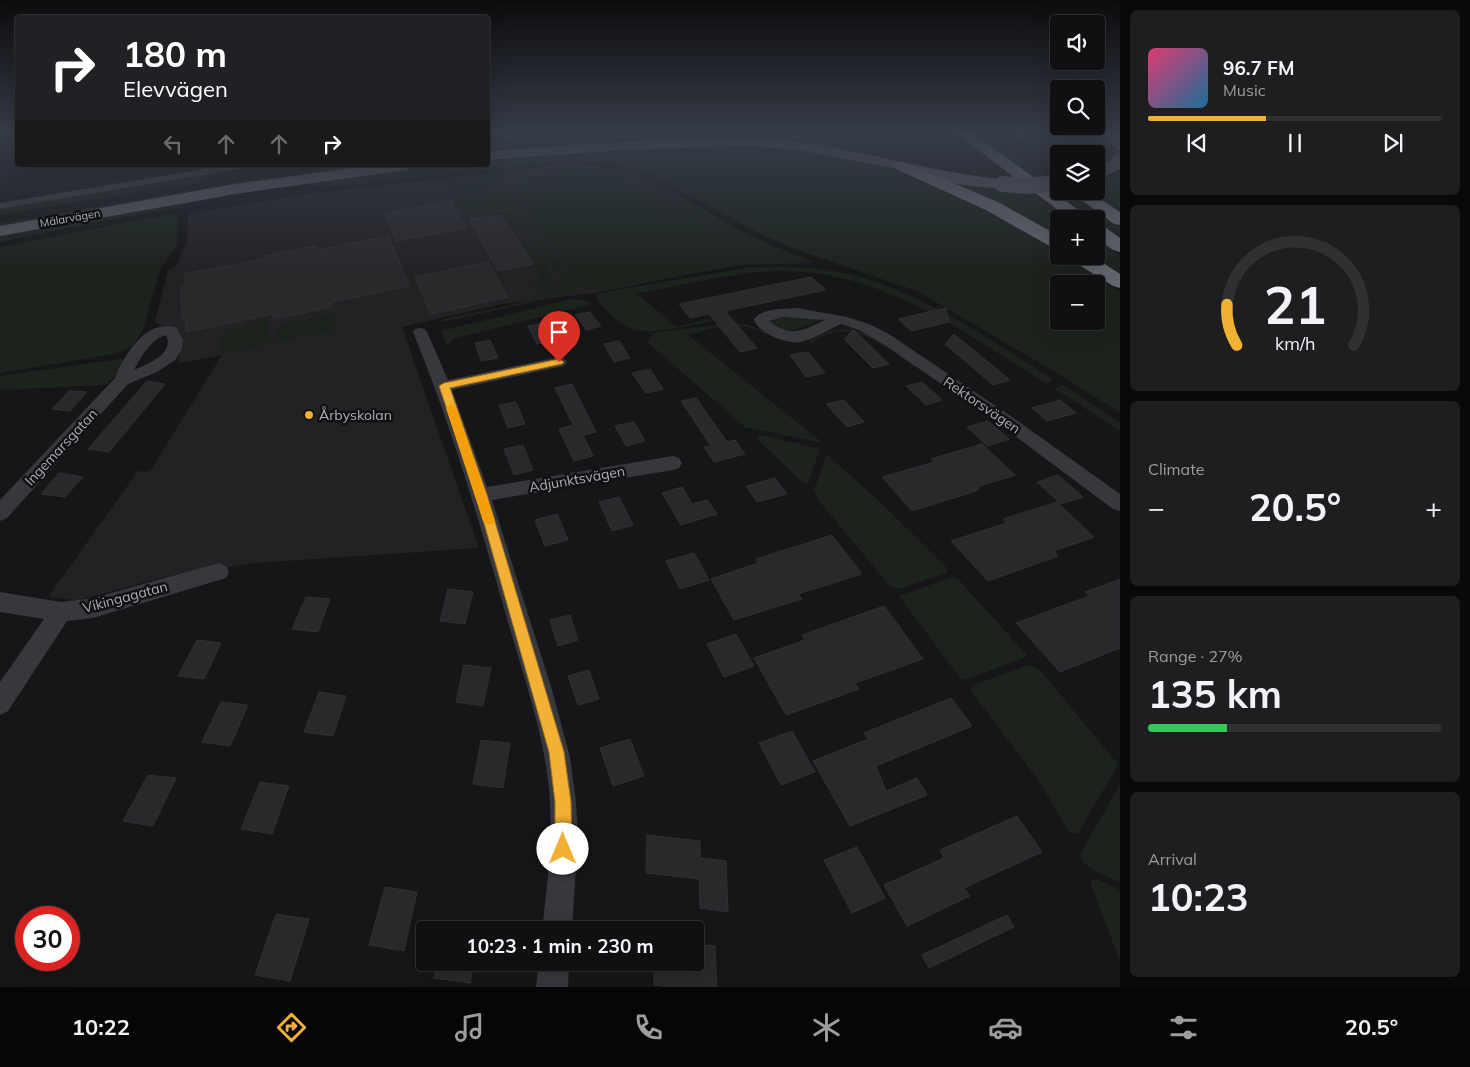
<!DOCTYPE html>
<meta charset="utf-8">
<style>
body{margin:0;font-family:Mulish,sans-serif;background:#1e1e20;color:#f1f3f6;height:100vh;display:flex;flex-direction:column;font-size:19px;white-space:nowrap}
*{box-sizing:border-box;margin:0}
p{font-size:16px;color:#9c9d9f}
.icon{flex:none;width:28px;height:28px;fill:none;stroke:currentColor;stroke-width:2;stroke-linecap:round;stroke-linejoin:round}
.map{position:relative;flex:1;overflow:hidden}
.drawer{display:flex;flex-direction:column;gap:10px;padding:10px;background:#09090a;width:350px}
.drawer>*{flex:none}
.hud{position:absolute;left:15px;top:15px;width:475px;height:152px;border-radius:5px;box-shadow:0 5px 20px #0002,0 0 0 1px #303032;background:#202124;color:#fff;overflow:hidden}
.fabs{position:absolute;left:1050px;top:15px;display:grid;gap:10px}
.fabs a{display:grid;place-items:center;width:55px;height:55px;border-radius:5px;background:#101012;box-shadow:0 5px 20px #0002,0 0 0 1px #303032;font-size:25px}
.speed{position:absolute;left:15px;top:906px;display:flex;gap:10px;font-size:25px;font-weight:700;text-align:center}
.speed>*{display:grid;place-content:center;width:65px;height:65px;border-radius:50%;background:#101012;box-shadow:0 5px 20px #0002,0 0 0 1px #303032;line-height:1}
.speed .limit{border:8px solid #d22;background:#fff;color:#111}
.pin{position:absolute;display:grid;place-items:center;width:42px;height:42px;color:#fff;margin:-51px -21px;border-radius:50% 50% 50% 0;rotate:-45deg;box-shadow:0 0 5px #0007}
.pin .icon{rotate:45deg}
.me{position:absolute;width:55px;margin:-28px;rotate:0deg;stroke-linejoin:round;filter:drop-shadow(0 0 4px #0008)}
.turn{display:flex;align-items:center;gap:18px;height:105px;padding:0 25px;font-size:22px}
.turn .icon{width:65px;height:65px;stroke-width:2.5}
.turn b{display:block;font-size:35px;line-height:42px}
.lanes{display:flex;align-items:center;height:48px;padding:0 25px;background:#0003;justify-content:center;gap:25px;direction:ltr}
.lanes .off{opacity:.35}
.big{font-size:38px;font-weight:700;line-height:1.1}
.drawer .card{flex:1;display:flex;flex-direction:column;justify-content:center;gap:8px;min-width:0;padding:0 18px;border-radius:8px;background:#1e1e20}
.drawer .dial{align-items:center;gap:0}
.dial svg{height:130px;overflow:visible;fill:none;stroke:#303032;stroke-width:7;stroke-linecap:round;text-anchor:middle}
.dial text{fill:#f1f3f6;stroke:none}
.song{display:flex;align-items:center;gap:15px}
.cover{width:60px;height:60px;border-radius:8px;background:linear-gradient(135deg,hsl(340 70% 55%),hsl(200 70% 35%))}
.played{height:5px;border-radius:2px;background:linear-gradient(90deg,#f2b134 40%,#303032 40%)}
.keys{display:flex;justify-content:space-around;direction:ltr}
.heat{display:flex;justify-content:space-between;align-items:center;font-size:28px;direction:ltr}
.charge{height:8px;border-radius:4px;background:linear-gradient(90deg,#34c759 27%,#303032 0)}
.trip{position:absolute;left:416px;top:921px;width:288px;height:50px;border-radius:5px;background:#101012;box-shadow:0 5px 20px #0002,0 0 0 1px #303032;font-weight:700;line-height:50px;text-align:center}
.menu{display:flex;height:80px;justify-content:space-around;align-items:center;background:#060607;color:#9c9d9f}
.menu .icon{width:35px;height:35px}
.menu .selected{color:#f2b134}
.menu b{font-size:22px;color:#f1f3f6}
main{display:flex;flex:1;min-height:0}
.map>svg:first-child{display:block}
.built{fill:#222225}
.green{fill:#1c231d;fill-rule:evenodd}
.building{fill:#29292c;stroke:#303034}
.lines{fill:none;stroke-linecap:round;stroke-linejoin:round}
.street{fill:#37383d;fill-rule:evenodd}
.primary{fill:#53555c;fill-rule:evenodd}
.highway{fill:#63666e;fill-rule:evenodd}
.primary-bridge{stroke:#53555c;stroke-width:16}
.route{fill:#f2b134;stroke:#9d7322}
.slow{fill:#f59e0b}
.poi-dot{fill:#f2b134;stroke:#111113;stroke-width:2}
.labels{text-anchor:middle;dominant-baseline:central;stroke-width:5;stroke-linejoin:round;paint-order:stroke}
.far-street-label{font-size:11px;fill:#a8adb8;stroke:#111113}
.street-label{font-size:14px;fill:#a8adb8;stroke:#111113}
.poi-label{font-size:14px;fill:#a8adb8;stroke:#111113;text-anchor:start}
</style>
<main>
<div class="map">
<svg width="1120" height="987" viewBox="0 0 1120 987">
<rect width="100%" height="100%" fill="#161618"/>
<!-- built -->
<polygon class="built" points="557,165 596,166 622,170 673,199 740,243 724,251 718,258 726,267 595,293 501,304 402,327 479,548 255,563 165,577 79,600 48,597 138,471 147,472 152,468 222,355 179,363 180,336 176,326 162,328 155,321 168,271 176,266 187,241 188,214 308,194"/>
<!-- green -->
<g class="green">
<polygon points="703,134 827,134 856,151 743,139 717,139 593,145 488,153 488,151"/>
<polygon points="971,134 984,134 1050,180 1036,181"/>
<path d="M706 147 787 149 880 165 936 184 1005 217 1059 252V256H1066L1120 292V413L1067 379 917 291 797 250 763 235 650 174 606 163 560 161 325 188 313 186 308 182 444 165H488V161L631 150ZM1059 284H1096V321H1059Z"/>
<polygon points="361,165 378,165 262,181 0,227 0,223 235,183"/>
<path d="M518 169 512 175 514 179C548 175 580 166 614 172 627 175 638 182 649 189 678 205 706 224 734 243L721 250 713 260 715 263 725 267 718 258 724 251 739 243 673 199 622 170C663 181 695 206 732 226 756 240 783 250 810 260L812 263 742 265 599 290H590L583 287 500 172Z"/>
<polygon points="223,172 207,177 212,179 235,174 219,179 0,215 0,208"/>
<polygon points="494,172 505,187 454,196 446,180"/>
<polygon points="1120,172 1120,214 1086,191 1096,191 1096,182"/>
<polygon points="950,183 1030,190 1070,219 1059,219 1059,240"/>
<polygon points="1050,189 1059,189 1059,191 1066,191 1120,228 1120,238 1096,222 1096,219 1092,219"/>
<path d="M502 190H507L577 286V290L572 293 443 322H439L443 319C467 313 537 303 554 289 560 285 561 279 558 272L511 207 467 215 462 207 456 208 451 200Z"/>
<polygon points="240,193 186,204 179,208 118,218 0,242 0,234 199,198"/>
<polygon points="499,212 508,212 518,226 511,229 501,215 475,217"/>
<polygon points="178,214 177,246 161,267 143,330 133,345 123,351 110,355 0,373 0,247 151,218"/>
<polygon points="1096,238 1120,255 1120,278 1086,256 1096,256"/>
<polygon points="525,243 533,246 552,273 552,280 550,285 536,293 530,284 544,281 534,266 521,269 519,266 532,262 529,258 531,257 529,253 526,253 520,244"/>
<path d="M751 267C784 267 817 266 850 274 924 293 988 339 1053 379L1047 384C964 332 879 268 776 271 729 273 683 285 637 294L677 327 711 318V321C694 325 646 336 631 329 619 324 605 309 596 299L598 294 605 292Z"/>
<polygon points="572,299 585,300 592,304 455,338 447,346 441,331"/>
<polygon points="333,314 338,329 277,342 275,326"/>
<polygon points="791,317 821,319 821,320 789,332 770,323 773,319"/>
<polygon points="267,319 271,344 222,354 220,333"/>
<path d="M731 323 749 325 765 332 764 334C741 319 712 328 688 335L823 443 745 427 647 342 654 333Z"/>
<path d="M844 329C871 331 892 350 915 365L916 368C892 352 863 325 832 333 825 335 818 339 811 343L809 341 830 331Z"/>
<polygon points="127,358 118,373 105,385 0,390 0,376"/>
<polygon points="1063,385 1120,423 1120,431 1054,388"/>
<polygon points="761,435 820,449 808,483 803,483 758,440 757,436"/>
<polygon points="827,455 878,500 946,567 947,573 899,589 890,586 819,501 814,490"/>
<polygon points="953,577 958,579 1026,654 1026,657 965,680 960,678 899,596"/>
<polygon points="1028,665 1040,670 1117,763 1117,767 1077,834 1069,832 1039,781 971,691 973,685"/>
<path d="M1120 784V882C1107 876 1084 870 1080 855Z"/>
<polygon points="1097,879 1120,890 1120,961 1091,885 1092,880"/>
</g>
<!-- building -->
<g class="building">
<polygon points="451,201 466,228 396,241 384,213"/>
<polygon points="501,215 520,244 533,264 498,271 469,219"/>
<polygon points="389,236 409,286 331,302 332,307 274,319 273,314 186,332 186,320 182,321 181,286 186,285 185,274 264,259 264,256 316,246 317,250"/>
<polygon points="488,262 508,297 431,314 415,277"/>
<polygon points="811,277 826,290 725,311 757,348 740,352 709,314 690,318 679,304"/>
<polygon points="946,308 949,322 911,331 898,319"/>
<polygon points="590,312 601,326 586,330 575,315"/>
<polygon points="542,323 551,341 537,344 528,326"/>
<polygon points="853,330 854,330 889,364 873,368 844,339"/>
<polygon points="954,334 1010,380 993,385 945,344"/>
<polygon points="490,340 498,358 481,361 475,343"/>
<polygon points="619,341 630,358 614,362 604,344"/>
<polygon points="808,352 825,373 806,377 790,355"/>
<polygon points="650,369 663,389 646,393 632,373"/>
<polygon points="147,381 165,384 109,452 88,449"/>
<polygon points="922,382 942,400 926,405 906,386"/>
<polygon points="572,384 596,432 583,435 593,456 574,461 559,429 573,425 555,388"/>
<polygon points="69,391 87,392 70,411 52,409"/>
<polygon points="696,398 727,442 735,440 745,454 714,462 704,447 711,446 681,401"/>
<polygon points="844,400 864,422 847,427 826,404"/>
<polygon points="1060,400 1076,413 1047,421 1032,408"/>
<polygon points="516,402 525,424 508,428 499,405"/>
<polygon points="988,421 1009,439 987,446 967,427"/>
<polygon points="634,422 645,441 626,446 615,426"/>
<polygon points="982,444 1015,475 977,487 979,490 912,511 882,477 934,462 931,459"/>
<polygon points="523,445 533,470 514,475 504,449"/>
<polygon points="59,473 83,477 65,497 41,494"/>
<polygon points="1058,475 1083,497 1061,504 1037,482"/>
<polygon points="775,478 787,494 757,502 746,486"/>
<polygon points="682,487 692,504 707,500 717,514 681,525 662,493"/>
<polygon points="619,497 633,525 612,531 599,502"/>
<polygon points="1057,502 1094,537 1054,551 1058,556 988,581 951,541 1006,523 1003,519"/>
<polygon points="557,514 568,540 545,546 535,520"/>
<polygon points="832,535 862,574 798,594 802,599 734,620 711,579 758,563 756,559"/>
<polygon points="694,553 709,580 680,589 666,561"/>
<polygon points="1120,579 1120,648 1060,672 1016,623 1089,596 1085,592"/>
<polygon points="448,589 473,592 465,624 440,621"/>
<polygon points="306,597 330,599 318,632 292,629"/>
<polygon points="884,606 923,659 855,683 859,689 786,715 754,658 805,640 802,635"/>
<polygon points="570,615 578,640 558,646 550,620"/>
<polygon points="736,634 754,666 724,677 707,644"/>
<polygon points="197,640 221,643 204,679 178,676"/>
<polygon points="464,665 491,668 483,706 456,702"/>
<polygon points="589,670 599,699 578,705 568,676"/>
<polygon points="319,692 346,696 333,736 304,732"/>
<polygon points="951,698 972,726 876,766 886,791 917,778 927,795 850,826 813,761 868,739 864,733"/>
<polygon points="221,702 248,705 230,746 202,742"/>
<polygon points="792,731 815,772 781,785 759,743"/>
<polygon points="630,739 644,776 613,786 600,748"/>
<polygon points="481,740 510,743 503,788 473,784"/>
<polygon points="148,775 176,778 153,826 123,821"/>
<polygon points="260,782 289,786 272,834 241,829"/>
<polygon points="1017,816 1042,852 964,888 970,896 907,926 884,885 944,858 940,850"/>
<polygon points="647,835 700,841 700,858 726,861 728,912 700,908 699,879 646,873"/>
<polygon points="857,847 885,898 852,913 824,860"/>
<polygon points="385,887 417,892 404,951 369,945"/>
<polygon points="276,914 309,919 290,981 255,975"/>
<polygon points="1007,915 1014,927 929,968 922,955"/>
<polygon points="695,944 715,946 717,987 669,987 654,985 654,962 695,962"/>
<polygon points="437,962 474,962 470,983 434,978"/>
</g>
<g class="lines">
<!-- street -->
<g class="street">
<polygon points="227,165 251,165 246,168 0,209 0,203"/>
<path d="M797 308 847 317 869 324 889 334 1015 419 1120 494V511L1113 509 1003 427 888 347 859 330 841 324C828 330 814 339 801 342 788 345 757 333 754 319 763 308 784 309 797 308ZM783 317 825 320C801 331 792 338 769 321Z"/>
<path d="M171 326 176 327 183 340 182 349 175 360 157 372 128 384 7 518 0 521V500L115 378C121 362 135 338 151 330 157 327 164 326 171 326ZM166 335C175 354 148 364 134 370 141 357 151 339 166 335Z"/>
<path d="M420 328 425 329 427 332 448 380 559 357 564 358 567 362 564 366 559 367 452 390 487 487 673 456 679 458 682 463 679 468 673 470 492 500 552 690 570 757 576 802 578 834 572 930H542C548 880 554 830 548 779 541 726 523 674 508 622 480 524 452 427 413 332L415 329Z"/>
<polygon points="219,563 226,566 229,572 226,578 93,618 67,621 8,711 0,715 0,682 44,619 0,612 0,592 61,602 93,598"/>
<polygon points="539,962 569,962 568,987 536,987"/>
</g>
<!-- primary -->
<g class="primary">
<polygon points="1106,134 1120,134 1120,150 1115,149"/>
<path d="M747 138C766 139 785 140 804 143 871 152 935 173 1002 179L1008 181 1010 184 1008 187 1002 189 962 185 893 168 804 151 747 146 621 150 488 160V151L621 142Z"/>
<polygon points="1120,152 1120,169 1096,180 1096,169 1109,162 1115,154"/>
<polygon points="373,165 414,165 411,168 406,170 235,194 0,236 0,226 235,184"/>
</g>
<!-- highway -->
<g class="highway">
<polygon points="957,134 974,134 1091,219 1070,219"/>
<polygon points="901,161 998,202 1059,236 1059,249 1053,248 986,210 896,169 893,166 896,163"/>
<polygon points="1069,191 1088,191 1120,212 1120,225 1114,224"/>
<polygon points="1096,224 1102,225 1120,238 1120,252 1113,250 1096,238"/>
<polygon points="1069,256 1092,256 1120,274 1120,288 1113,286 1071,260"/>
</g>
<!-- primary-bridge -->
<polyline class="primary-bridge" points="1002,184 1026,186 1059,183"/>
</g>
<!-- sky -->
<linearGradient id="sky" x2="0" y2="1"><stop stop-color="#0c0c0d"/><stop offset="0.49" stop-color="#363c48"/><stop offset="1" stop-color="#363c48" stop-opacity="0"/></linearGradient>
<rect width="1120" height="272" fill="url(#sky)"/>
<!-- route -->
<polygon class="route" points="559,359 564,362 562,364 450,388 487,495 564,752 571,802 572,849 569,855 563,858 557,855 555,849 555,802 549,752 476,495 439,386 444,383"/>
<!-- slow -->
<polygon class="slow" points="451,404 456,408 495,521 493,524 485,524 483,521 446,408"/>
<!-- markers -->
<circle class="poi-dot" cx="309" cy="415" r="5"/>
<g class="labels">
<!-- far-street labels -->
<g class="far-street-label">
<text transform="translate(70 218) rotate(-10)">Mälarvägen</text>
</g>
<!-- street labels -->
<g class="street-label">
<text transform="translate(982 405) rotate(34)">Rektorsvägen</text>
<text transform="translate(61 447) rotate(-47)">Ingemarsgatan</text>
<text transform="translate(577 479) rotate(-10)">Adjunktsvägen</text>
<text transform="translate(125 597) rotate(-15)">Vikingagatan</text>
</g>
<!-- poi labels -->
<g class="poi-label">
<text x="319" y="415">Årbyskolan</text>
</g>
</g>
</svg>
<div class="fabs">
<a><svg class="icon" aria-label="sound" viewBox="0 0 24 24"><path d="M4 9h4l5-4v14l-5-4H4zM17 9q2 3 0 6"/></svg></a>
<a><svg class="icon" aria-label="search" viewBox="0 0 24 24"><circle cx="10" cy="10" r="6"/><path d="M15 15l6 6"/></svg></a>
<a><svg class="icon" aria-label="layers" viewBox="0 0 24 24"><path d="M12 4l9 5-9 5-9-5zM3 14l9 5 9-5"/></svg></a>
<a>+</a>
<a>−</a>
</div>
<div class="speed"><div class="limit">30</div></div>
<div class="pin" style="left:559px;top:362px;background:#d93025"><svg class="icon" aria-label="arrive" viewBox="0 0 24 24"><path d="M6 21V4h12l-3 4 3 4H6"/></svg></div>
<svg class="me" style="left:563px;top:849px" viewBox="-20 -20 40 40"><circle r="19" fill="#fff"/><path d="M0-13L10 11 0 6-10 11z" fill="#f2b134"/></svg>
<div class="trip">10:23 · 1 min · 230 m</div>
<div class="hud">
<div class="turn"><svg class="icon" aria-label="right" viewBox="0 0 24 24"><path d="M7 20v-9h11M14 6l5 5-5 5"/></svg><div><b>180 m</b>Elevvägen</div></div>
<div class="lanes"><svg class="icon off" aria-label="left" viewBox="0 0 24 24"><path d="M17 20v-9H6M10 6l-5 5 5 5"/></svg><svg class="icon off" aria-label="ahead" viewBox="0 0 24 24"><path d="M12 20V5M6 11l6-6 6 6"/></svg><svg class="icon off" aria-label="ahead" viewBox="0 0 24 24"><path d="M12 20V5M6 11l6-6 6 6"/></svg><svg class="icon" aria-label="right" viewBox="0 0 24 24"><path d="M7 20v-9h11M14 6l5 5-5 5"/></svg></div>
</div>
</div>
<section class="drawer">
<div class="card">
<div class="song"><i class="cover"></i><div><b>96.7 FM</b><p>Music</p></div></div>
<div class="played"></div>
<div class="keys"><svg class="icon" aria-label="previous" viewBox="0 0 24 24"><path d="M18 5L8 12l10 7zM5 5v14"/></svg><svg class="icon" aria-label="pause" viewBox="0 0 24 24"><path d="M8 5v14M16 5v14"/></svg><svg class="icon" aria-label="next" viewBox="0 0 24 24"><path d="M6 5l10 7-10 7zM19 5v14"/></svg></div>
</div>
<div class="card dial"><svg viewBox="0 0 100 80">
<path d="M14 69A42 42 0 1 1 86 69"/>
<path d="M14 69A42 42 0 0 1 8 44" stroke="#f2b134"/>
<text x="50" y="56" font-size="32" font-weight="700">21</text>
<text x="50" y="72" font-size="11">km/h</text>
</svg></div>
<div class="card"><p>Climate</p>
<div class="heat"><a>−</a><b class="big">20.5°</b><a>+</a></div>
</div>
<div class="card"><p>Range · 27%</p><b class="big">135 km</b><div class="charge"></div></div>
<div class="card"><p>Arrival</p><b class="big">10:23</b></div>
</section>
</main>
<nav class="menu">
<b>10:22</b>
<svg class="icon selected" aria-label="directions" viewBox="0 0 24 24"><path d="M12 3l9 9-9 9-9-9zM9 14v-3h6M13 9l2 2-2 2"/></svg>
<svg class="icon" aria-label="music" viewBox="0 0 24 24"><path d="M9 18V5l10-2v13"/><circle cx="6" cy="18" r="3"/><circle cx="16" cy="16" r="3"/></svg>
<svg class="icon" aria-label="phone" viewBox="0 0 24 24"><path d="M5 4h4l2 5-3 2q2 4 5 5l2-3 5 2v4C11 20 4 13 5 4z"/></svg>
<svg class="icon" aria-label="climate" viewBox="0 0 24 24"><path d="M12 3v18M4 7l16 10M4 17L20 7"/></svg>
<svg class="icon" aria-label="car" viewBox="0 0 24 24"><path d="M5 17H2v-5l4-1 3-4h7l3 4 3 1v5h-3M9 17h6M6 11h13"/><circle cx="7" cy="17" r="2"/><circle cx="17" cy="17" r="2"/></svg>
<svg class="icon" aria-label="filters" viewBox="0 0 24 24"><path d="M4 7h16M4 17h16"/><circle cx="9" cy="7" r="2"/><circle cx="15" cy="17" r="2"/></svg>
<b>20.5°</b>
</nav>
